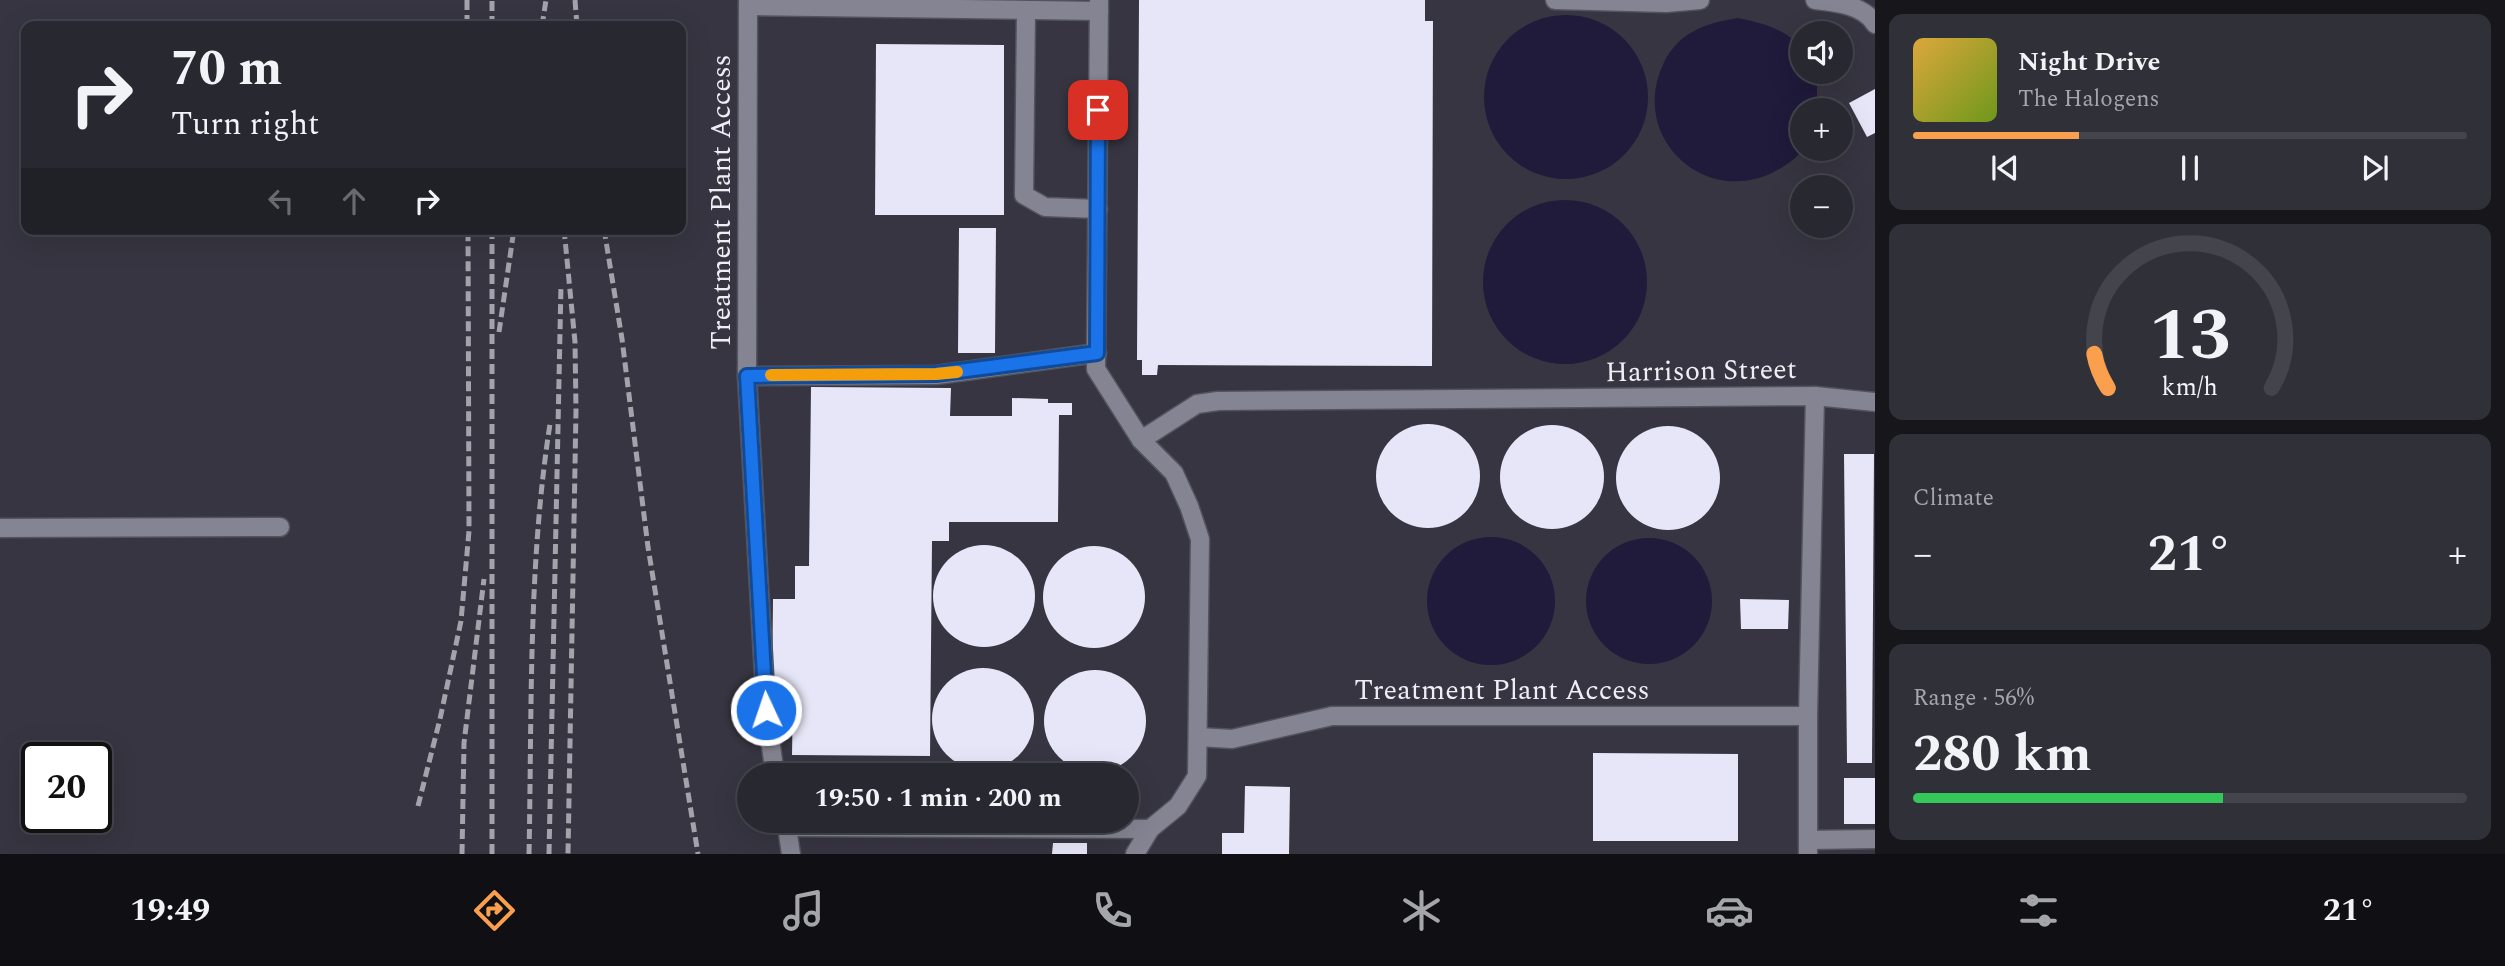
<!DOCTYPE html>
<meta charset="utf-8">
<style>
body{margin:0;font-family:Spectral,serif;background:#303039;color:#f1f3f6;height:100vh;display:flex;flex-direction:column;font-size:26px;white-space:nowrap}
*{box-sizing:border-box;margin:0}
p{font-size:23px;color:#a5a6ab}
.icon{flex:none;width:38px;height:38px;fill:none;stroke:currentColor;stroke-width:2;stroke-linecap:round;stroke-linejoin:round}
.map{position:relative;flex:1;overflow:hidden}
.drawer{display:flex;flex-direction:column;gap:14px;padding:14px;background:#16161b;width:630px}
.drawer>*{flex:none}
.hud{position:absolute;left:21px;top:21px;width:665px;height:214px;border-radius:14px;box-shadow:0 7px 28px #0002,0 0 0 2px #44444d;background:#282831;color:#f1f3f6;overflow:hidden}
.tools{position:absolute;left:1790px;top:21px;display:grid;gap:14px}
.tools a{display:grid;place-items:center;width:63px;height:63px;border-radius:50%;background:#282831;box-shadow:0 7px 28px #0002,0 0 0 2px #44444d;font-size:35px}
.speed{position:absolute;left:21px;top:742px;display:flex;gap:14px;font-size:35px;font-weight:700;text-align:center}
.speed>*{display:grid;place-content:center;width:91px;height:91px;border-radius:50%;background:#282831;box-shadow:0 7px 28px #0002,0 0 0 2px #44444d;line-height:1}
.speed .limit{border:4px solid #111;border-radius:10px;background:#fff;color:#111}
.pin{position:absolute;display:grid;place-items:center;width:60px;height:60px;color:#fff;margin:-30px;border-radius:14px;box-shadow:0 4px 10px #0006}
.me{position:absolute;width:77px;margin:-38px;rotate:357deg;stroke-linejoin:round;filter:drop-shadow(0 0 5px #0008)}
.turn{display:flex;align-items:center;gap:24px;height:147px;padding:0 35px;font-size:32px}
.turn .icon{width:91px;height:91px;stroke-width:2.5}
.turn b{display:block;font-size:49px;line-height:60px}
.lanes{display:flex;align-items:center;height:66px;padding:0 35px;background:#0003;justify-content:center;gap:35px;direction:ltr}
.lanes .off{opacity:.35}
.big{font-size:52px;font-weight:700;line-height:1.1}
.drawer .tile{flex:1;display:flex;flex-direction:column;justify-content:center;gap:10px;min-width:0;padding:0 24px;border-radius:14px;background:#303039}
.drawer .dial{align-items:center;gap:0}
.dial svg{height:182px;overflow:visible;fill:none;stroke:#44444d;stroke-width:7;stroke-linecap:round;text-anchor:middle}
.dial text{fill:#f1f3f6;stroke:none}
.song{display:flex;align-items:center;gap:21px}
.cover{width:84px;height:84px;border-radius:10px;background:linear-gradient(135deg,hsl(40 70% 55%),hsl(80 70% 35%))}
.played{height:7px;border-radius:4px;background:linear-gradient(90deg,#fa9f4e 30%,#44444d 30%)}
.keys{display:flex;justify-content:space-around;direction:ltr}
.heat{display:flex;justify-content:space-between;align-items:center;font-size:38px;direction:ltr}
.charge{height:10px;border-radius:5px;background:linear-gradient(90deg,#34c759 56%,#44444d 0)}
.trip{position:absolute;left:737px;top:763px;width:402px;height:70px;border-radius:35px;background:#282831;box-shadow:0 7px 28px #0002,0 0 0 2px #44444d;font-weight:700;line-height:70px;text-align:center}
.tabs{display:flex;height:112px;justify-content:space-around;align-items:center;background:#101014;color:#a5a6ab}
.tabs .icon{width:49px;height:49px}
.tabs .selected{color:#fa9f4e}
.tabs b{font-size:32px;color:#f1f3f6}
main{display:flex;flex:1;min-height:0}
.map>svg:first-child{display:block}
.water{fill:#201a3b}
.building{fill:#e7e6f8}
.lines{fill:none;stroke-linecap:round;stroke-linejoin:round}
.service-casing{stroke:#53535d;stroke-width:21}
.service{stroke:#858492;stroke-width:18}
.rail{stroke:#a3a3ac;stroke-width:5;stroke-dasharray:10 5;stroke-linecap:butt}
.route-casing{stroke:#114b97;stroke-width:18}
.route{stroke:#1a73e8;stroke-width:12}
.slow{stroke:#f59e0b;stroke-width:12}
.labels{text-anchor:middle;dominant-baseline:central;stroke-width:7;stroke-linejoin:round;paint-order:stroke}
.street-label{font-size:28px;fill:#eeeef5;stroke:#363541}
</style>
<main>
<div class="map">
<svg width="1875" height="854" viewBox="0 0 1875 854">
<rect width="100%" height="100%" fill="#363541"/>
<!-- water -->
<g class="water">
<circle cx="1566" cy="97" r="82"/>
<path d="M1738 18C1758 22 1798 31 1802 55 1804 60 1802 67 1802 72H1812L1817 86V110H1802C1802 121 1806 138 1802 148 1800 156 1790 162 1784 166 1715 213 1629 144 1662 67 1676 33 1705 23 1738 18Z"/>
<circle cx="1565" cy="282" r="82"/>
<circle cx="1491" cy="601" r="64"/>
<circle cx="1649" cy="601" r="63"/>
</g>
<!-- building -->
<g class="building">
<polygon points="1139,0 1425,0 1425,21 1433,21 1432,366 1158,365 1157,375 1142,375 1142,360 1137,360"/>
<polygon points="876,44 1004,45 1004,215 875,215"/>
<polygon points="1875,89 1875,133 1867,137 1849,103"/>
<polygon points="959,228 996,228 995,353 958,353"/>
<polygon points="811,387 951,388 950,416 1012,416 1012,398 1048,399 1048,403 1072,403 1072,415 1059,415 1058,522 949,522 949,541 932,541 930,756 792,755 793,695 772,695 773,599 795,599 795,566 809,566"/>
<circle cx="1428" cy="476" r="52"/>
<circle cx="1552" cy="477" r="52"/>
<circle cx="1668" cy="478" r="52"/>
<polygon points="1844,454 1874,454 1872,763 1847,763"/>
<circle cx="984" cy="596" r="51"/>
<circle cx="1094" cy="597" r="51"/>
<polygon points="1740,599 1789,600 1788,629 1741,629"/>
<circle cx="983" cy="719" r="51"/>
<circle cx="1095" cy="721" r="51"/>
<polygon points="1593,753 1738,754 1738,841 1593,841"/>
<rect x="1844" y="778" width="31" height="46"/>
<polygon points="1245,786 1290,787 1289,854 1222,854 1222,833 1244,833"/>
<polygon points="1053,843 1087,843 1087,854 1052,854"/>
</g>
<g class="lines">
<!-- service casing -->
<g class="service-casing">
<g id="service">
<polyline points="748,0 747,376 766,710 775,775"/>
<polyline points="1099,0 1096,369 1141,440 1174,473 1189,506 1200,539 1197,776 1178,806 1150,829 1135,854"/>
<polyline points="1555,0 1666,3 1700,0"/>
<path d="M1815 0C1835 2 1864 5 1875 24"/>
<polyline points="748,6 1099,11"/>
<polyline points="1026,10 1024,195 1045,207 1098,209"/>
<polyline points="747,376 936,375 1097,353"/>
<polyline points="1815,396 1875,402"/>
<polyline points="1141,440 1197,404 1218,401 1815,396 1808,716 1808,854"/>
<polyline points="0,528 280,527"/>
<polyline points="1198,737 1232,739 1332,716 1808,716"/>
<polyline points="786,821 791,854"/>
<polyline points="788,827 1150,829"/>
<polyline points="1808,840 1875,839"/>
</g>
</g>
<!-- service -->
<use href="#service" class="service"/>
<!-- rail -->
<g class="rail">
<polyline points="467,0 467,26"/>
<polyline points="575,0 577,26"/>
<polyline points="492,26 492,0"/>
<polyline points="542,26 546,0"/>
<polyline points="492,229 492,854"/>
<polyline points="564,229 575,342 576,410 568,854"/>
<polyline points="604,229 622,339 648,547 698,854"/>
<polyline points="499,332 514,229"/>
<polyline points="418,806 440,719 461,621 469,531 468,229"/>
<polyline points="462,854 464,743 484,579"/>
<path d="M529 854C532 711 528 565 550 424"/>
<polyline points="549,854 561,285"/>
</g>
</g>
<g class="lines">
<!-- route casing -->
<g class="route-casing">
<polyline id="route" points="766,710 747,376 936,374 1097,353 1098,110"/>
</g>
<!-- route -->
<use href="#route" class="route"/>
<!-- slow -->
<polyline class="slow" points="771,375 936,374 957,372"/>
</g>
<g class="labels">
<!-- street labels -->
<g class="street-label">
<text transform="translate(721 202) rotate(-90)">Treatment Plant Access</text>
<text transform="translate(1701 371) rotate(-1)">Harrison Street</text>
<text x="1502" y="690">Treatment Plant Access</text>
</g>
</g>
</svg>
<div class="tools">
<a><svg class="icon" aria-label="sound" viewBox="0 0 24 24"><path d="M4 9h4l5-4v14l-5-4H4zM17 9q2 3 0 6"/></svg></a>
<a>+</a>
<a>−</a>
</div>
<div class="speed"><div class="limit">20</div></div>
<div class="pin" style="left:1098px;top:110px;background:#d93025"><svg class="icon" aria-label="arrive" viewBox="0 0 24 24"><path d="M6 21V4h12l-3 4 3 4H6"/></svg></div>
<svg class="me" style="left:766px;top:710px" viewBox="-20 -20 40 40"><circle r="17" fill="#1a73e8" stroke="#fff" stroke-width="3"/><path d="M0-11L8 9 0 5-8 9z" fill="#fff"/></svg>
<div class="trip">19:50 · 1 min · 200 m</div>
<div class="hud">
<div class="turn"><svg class="icon" aria-label="right" viewBox="0 0 24 24"><path d="M7 20v-9h11M14 6l5 5-5 5"/></svg><div><b>70 m</b>Turn right</div></div>
<div class="lanes"><svg class="icon off" aria-label="left" viewBox="0 0 24 24"><path d="M17 20v-9H6M10 6l-5 5 5 5"/></svg><svg class="icon off" aria-label="ahead" viewBox="0 0 24 24"><path d="M12 20V5M6 11l6-6 6 6"/></svg><svg class="icon" aria-label="right" viewBox="0 0 24 24"><path d="M7 20v-9h11M14 6l5 5-5 5"/></svg></div>
</div>
</div>
<section class="drawer">
<div class="tile">
<div class="song"><i class="cover"></i><div><b>Night Drive</b><p>The Halogens</p></div></div>
<div class="played"></div>
<div class="keys"><svg class="icon" aria-label="previous" viewBox="0 0 24 24"><path d="M18 5L8 12l10 7zM5 5v14"/></svg><svg class="icon" aria-label="pause" viewBox="0 0 24 24"><path d="M8 5v14M16 5v14"/></svg><svg class="icon" aria-label="next" viewBox="0 0 24 24"><path d="M6 5l10 7-10 7zM19 5v14"/></svg></div>
</div>
<div class="tile dial"><svg viewBox="0 0 100 80">
<path d="M14 69A42 42 0 1 1 86 69"/>
<path d="M14 69A42 42 0 0 1 8 54" stroke="#fa9f4e"/>
<text x="50" y="56" font-size="32" font-weight="700">13</text>
<text x="50" y="72" font-size="11">km/h</text>
</svg></div>
<div class="tile"><p>Climate</p>
<div class="heat"><a>−</a><b class="big">21°</b><a>+</a></div>
</div>
<div class="tile"><p>Range · 56%</p><b class="big">280 km</b><div class="charge"></div></div>
</section>
</main>
<nav class="tabs">
<b>19:49</b>
<svg class="icon selected" aria-label="directions" viewBox="0 0 24 24"><path d="M12 3l9 9-9 9-9-9zM9 14v-3h6M13 9l2 2-2 2"/></svg>
<svg class="icon" aria-label="music" viewBox="0 0 24 24"><path d="M9 18V5l10-2v13"/><circle cx="6" cy="18" r="3"/><circle cx="16" cy="16" r="3"/></svg>
<svg class="icon" aria-label="phone" viewBox="0 0 24 24"><path d="M5 4h4l2 5-3 2q2 4 5 5l2-3 5 2v4C11 20 4 13 5 4z"/></svg>
<svg class="icon" aria-label="climate" viewBox="0 0 24 24"><path d="M12 3v18M4 7l16 10M4 17L20 7"/></svg>
<svg class="icon" aria-label="car" viewBox="0 0 24 24"><path d="M5 17H2v-5l4-1 3-4h7l3 4 3 1v5h-3M9 17h6M6 11h13"/><circle cx="7" cy="17" r="2"/><circle cx="17" cy="17" r="2"/></svg>
<svg class="icon" aria-label="filters" viewBox="0 0 24 24"><path d="M4 7h16M4 17h16"/><circle cx="9" cy="7" r="2"/><circle cx="15" cy="17" r="2"/></svg>
<b>21°</b>
</nav>
